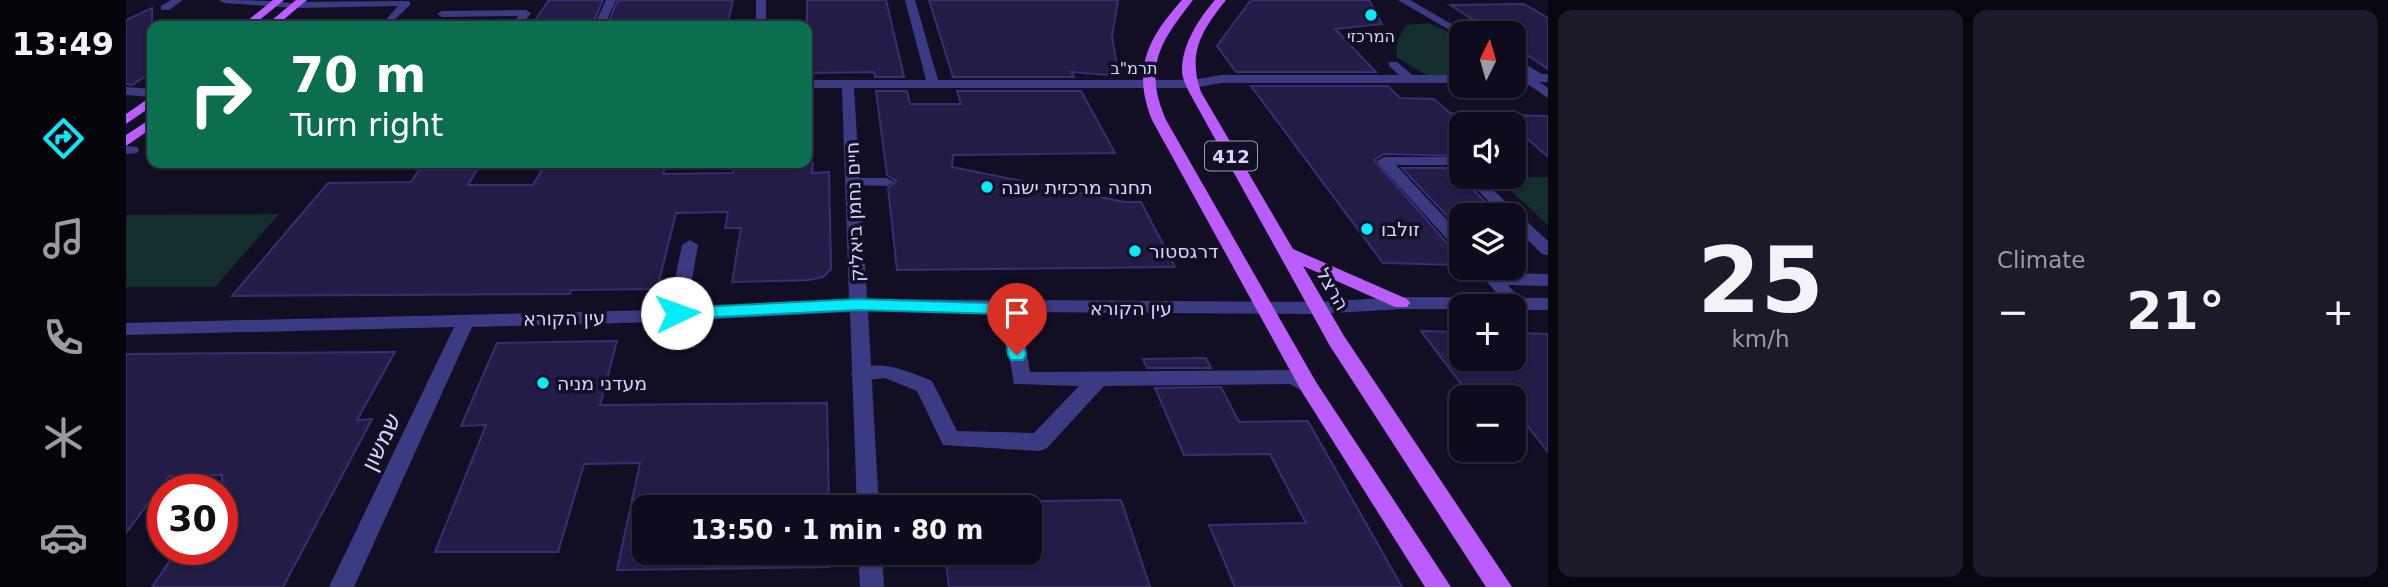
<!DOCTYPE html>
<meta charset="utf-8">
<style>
body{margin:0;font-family:"DejaVu Sans","Noto Sans Hebrew",sans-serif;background:#1c1929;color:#f1f3f6;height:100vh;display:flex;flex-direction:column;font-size:26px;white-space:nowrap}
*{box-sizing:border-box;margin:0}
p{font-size:23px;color:#9b9ba3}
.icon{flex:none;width:38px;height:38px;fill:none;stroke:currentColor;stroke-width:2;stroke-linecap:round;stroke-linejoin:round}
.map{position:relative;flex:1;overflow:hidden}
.drawer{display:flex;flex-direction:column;gap:10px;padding:10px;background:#08060f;width:840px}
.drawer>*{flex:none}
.top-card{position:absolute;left:21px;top:21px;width:665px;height:147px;border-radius:14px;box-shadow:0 2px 5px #0004,0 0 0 2px #2e2b3b;background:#0b6e4f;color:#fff;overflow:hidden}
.needle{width:46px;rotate:5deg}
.buttons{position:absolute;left:1323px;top:21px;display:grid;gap:14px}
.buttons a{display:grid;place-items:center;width:77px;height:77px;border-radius:14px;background:#0e0b1c;box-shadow:0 2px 5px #0004,0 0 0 2px #2e2b3b;font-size:35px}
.speed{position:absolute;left:21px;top:474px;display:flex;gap:14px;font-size:35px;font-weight:700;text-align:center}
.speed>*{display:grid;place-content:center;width:91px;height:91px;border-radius:50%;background:#0e0b1c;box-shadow:0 2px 5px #0004,0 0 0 2px #2e2b3b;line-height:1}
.speed .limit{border:10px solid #d22;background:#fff;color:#111}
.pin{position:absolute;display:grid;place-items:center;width:60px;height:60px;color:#fff;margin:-72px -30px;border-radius:50% 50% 50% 0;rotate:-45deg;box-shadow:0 0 7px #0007}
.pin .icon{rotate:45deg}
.me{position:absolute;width:77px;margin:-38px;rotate:87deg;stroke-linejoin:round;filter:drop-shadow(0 0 5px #0008)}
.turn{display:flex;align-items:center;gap:24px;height:147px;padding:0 28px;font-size:32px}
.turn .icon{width:91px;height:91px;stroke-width:2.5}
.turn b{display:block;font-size:49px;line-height:60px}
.big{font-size:52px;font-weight:700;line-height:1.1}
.drawer .card{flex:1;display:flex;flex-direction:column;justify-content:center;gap:10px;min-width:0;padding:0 24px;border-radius:14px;background:#1c1929}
.drawer .dial{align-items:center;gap:0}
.dial b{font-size:91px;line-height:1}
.heat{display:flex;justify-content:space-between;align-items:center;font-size:38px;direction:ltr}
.drawer .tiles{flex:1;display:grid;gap:10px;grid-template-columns:repeat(2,1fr)}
.trip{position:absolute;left:506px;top:495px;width:410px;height:70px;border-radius:14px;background:#0e0b1c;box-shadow:0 2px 5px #0004,0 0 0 2px #2e2b3b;font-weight:700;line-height:70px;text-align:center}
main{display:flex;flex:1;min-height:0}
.menu{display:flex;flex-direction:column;width:126px;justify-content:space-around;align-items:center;background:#06040b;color:#9b9ba3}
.menu .icon{width:49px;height:49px}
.menu .current{color:#05ebfa}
.menu b{font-size:32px;color:#f1f3f6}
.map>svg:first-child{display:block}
.green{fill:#122f2d}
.building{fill:#221c46;stroke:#392e71;stroke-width:2}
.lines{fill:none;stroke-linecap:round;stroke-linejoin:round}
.service{fill:#3b3b83;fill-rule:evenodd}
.minor{fill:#3b3b83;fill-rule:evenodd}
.tertiary{fill:#3b3b83;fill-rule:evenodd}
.primary{fill:#ba5dfc;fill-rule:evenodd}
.route{fill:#05ebfa;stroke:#0399a2;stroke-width:2}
.poi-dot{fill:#05ebfa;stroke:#120f25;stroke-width:2.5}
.labels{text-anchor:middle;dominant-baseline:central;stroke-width:7;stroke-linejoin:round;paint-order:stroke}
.far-poi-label{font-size:16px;fill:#d7d4fe;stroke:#120f25}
.far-street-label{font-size:16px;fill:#d7d4fe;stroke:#120f25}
.shield{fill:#120f25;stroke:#9c99bd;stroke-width:2}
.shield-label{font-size:18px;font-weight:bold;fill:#d7d4fe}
.poi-label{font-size:19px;fill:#d7d4fe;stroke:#120f25;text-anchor:start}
.street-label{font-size:19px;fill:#d7d4fe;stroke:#120f25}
.near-street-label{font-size:23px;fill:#d7d4fe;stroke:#120f25}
</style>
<main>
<nav class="menu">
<b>13:49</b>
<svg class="icon current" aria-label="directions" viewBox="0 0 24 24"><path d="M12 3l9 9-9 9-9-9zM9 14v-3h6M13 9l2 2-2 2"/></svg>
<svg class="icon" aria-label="music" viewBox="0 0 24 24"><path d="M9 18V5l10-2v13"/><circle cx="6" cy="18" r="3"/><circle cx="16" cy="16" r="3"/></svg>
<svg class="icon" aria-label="phone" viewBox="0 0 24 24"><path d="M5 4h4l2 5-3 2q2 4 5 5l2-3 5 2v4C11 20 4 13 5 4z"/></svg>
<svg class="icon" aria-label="climate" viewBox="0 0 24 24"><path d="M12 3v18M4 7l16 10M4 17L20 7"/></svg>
<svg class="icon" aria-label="car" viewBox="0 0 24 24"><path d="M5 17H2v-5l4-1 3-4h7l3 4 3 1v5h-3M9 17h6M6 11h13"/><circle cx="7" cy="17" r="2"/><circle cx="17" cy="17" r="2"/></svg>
</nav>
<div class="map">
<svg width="1422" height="587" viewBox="0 0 1422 587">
<rect width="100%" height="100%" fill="#120f25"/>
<!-- green -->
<g class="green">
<polygon points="1303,23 1335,38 1335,75 1300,75 1270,57 1271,41 1280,25"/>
<polygon points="1370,177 1422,177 1422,225"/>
<polygon points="153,214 89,287 0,287 0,215"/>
</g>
<!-- building -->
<g class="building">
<polygon points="423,0 477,0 466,25 405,26"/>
<polygon points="492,0 607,0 601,26 481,25"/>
<polygon points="681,0 760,0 778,77 749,77 748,72 681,73"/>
<polygon points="803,0 992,0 986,37 993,76 945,72 948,77 827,77"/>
<polygon points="1125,0 1243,0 1256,24 1209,29 1250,72 1110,72 1091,46"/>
<polygon points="1398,4 1422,18 1422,69 1388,46 1388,33 1368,33 1324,5"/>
<polygon points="26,8 26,72 6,85 0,84 0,20"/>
<polygon points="1125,86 1262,86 1274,98 1308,99 1324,113 1335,114 1335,156 1258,154 1248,160 1327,250 1335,251 1335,265 1257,263"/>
<polygon points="750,91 781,91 784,104 835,104 831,91 955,91 989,153 827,155 826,167 999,202 1015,202 1049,267 771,270 762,188 770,181 761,175"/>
<polygon points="1373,115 1422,116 1422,157 1388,127 1388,124"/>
<polygon points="420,163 541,163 537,174 607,173 609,163 687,163 686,173 703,172 705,269 697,277 683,280 606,282 615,228 599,228 602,212 550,213 531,289 445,290 444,294 106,296 202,183 285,182 293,170 351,170 342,185 407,185"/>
<polygon points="1276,168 1324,168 1335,175 1336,179 1373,215 1335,215 1335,231"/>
<polygon points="1295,331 1335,332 1335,359 1388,359 1388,333 1422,334 1422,452 1388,409 1388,397 1345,397"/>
<polygon points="491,341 474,405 701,403 703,508 518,508 518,553 703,553 703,567 491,570 514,463 458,464 432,552 309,552 360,425 335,426 371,343"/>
<polygon points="269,352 231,420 246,419 157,587 26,587 51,550 96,550 96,475 43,476 0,533 0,354"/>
<polygon points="1080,358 1085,368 1021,368 1017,359"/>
<polygon points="1095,387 1113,422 1182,421 1276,587 1109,587 1083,525 1180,523 1144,454 1058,455 1029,388"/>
<polygon points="995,500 1024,587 823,587 819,553 903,553 903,508 813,508 812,502"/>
</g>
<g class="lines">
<!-- service -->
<g class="service">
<polygon points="45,0 57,0 43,10 35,10 35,6"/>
<polygon points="284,1 284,5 263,25 258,22 272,6 169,8 164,5 169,2"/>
<polygon points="400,10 405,13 395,26 385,26 392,16 316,17 311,14 316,11"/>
<polygon points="1263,62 1271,62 1291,79 1281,82 1263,66"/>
<polygon points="1401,74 1422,88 1422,98 1397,81 1395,78"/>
<polygon points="0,87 26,89 26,97 0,95"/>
<polygon points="0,146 11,147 13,150 11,153 0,154"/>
<polygon points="1258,157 1329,157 1335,159 1335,172 1325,165 1270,165 1335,235 1335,249 1329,248 1253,164 1251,161"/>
<polygon points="1338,177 1353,177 1422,241 1422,255 1416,254 1388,226 1388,215 1377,215"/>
<polygon points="728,178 761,178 768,182 761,186 723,185 721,182 723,179"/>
<polygon points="564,240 572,245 560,313 557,317 545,317 542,313 556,245"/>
<polygon points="1349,268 1366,268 1372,273 1422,274 1422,286 1382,285 1398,303 1389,309 1388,306 1382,306"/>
<path d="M884 302 893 308 904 372 1168 370 1190 382 1193 387 1190 392 1183 395 1164 384 978 386 921 448 913 451 817 445 791 391 759 378 735 381 728 379 725 374 728 369C757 360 779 370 806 381L831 431 908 433 953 386 888 384 875 308Z"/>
</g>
<!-- minor -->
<g class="minor">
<polygon points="480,0 490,0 478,26 468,26"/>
<rect x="630" y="0" width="10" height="26"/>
<polygon points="779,0 789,0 812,80 1067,80 1095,75 1335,75 1335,83 1095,83 1067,88 728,88 741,299 1191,302 1275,297 1422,298 1422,310 1388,310 1388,306 1335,306 1335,309 1275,309 1191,314 742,311 753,508 731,508 724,312 533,322 346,327 228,587 203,587 328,327 0,335 0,323 533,310 723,299 716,88 681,88 681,80 800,80"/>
<polygon points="1272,0 1284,0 1341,33 1332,35"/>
<polygon points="1388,58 1416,74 1422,74 1422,82 1388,82 1388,74 1399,74 1388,67"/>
<polygon points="732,553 756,553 758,587 734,587"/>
</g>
<!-- tertiary -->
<path class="tertiary" d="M93 0C113 0 159 0 174 5L169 8 98 3Z"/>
<!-- primary -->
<g class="primary">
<polygon points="147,0 158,0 126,26 115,26"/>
<polygon points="170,0 181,0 150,26 139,26"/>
<path d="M1056 0H1067C1034 42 1017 67 1040 120L1190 382 1325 587H1299L1176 392 1026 120C1006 70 1021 39 1056 0Z"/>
<path d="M1089 0H1100C1076 30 1061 53 1075 92L1167 249 1281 299 1284 303 1281 307H1269L1177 266 1218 336 1386 587H1360L1204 346 1063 92C1060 85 1056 78 1056 70 1056 45 1073 18 1089 0Z"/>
<polygon points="26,96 26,106 0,124 0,114"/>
<polygon points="26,118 26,128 0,146 0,135"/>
</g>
</g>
<!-- route -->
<polygon class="route" points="732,299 890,304 900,355 897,360 885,360 882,355 877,314 732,310 551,319 543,313 551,308"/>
<!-- markers -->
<g class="poi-dot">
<circle cx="1245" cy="15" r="7"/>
<circle cx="861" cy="187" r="7"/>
<circle cx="1241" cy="229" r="7"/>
<circle cx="1009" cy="251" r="7"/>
<circle cx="417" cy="383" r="7"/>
</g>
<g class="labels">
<!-- far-poi labels -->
<g class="far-poi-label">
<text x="1245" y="36">המרכזי</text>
</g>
<!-- far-street labels -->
<g class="far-street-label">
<text x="1008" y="68">תרמ"ב</text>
</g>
<!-- shield labels -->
<rect class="shield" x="1079" y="141.5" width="52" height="29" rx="5"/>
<g class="shield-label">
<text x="1105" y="156">412</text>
</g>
<!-- poi labels -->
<g class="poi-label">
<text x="875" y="187">תחנה מרכזית ישנה</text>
<text x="1255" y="229">זולבו</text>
<text x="1023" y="251">דרגסטור</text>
<text x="431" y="383">מעדני מניה</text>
</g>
<!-- street labels -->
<g class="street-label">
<text transform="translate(728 212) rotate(-92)">חיים נחמן ביאליק</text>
<text transform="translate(1207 289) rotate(60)">הרצל</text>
<text x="1005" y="308">עין הקורא</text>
<text transform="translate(438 318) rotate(-1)">עין הקורא</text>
</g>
<!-- near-street labels -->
<g class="near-street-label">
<text transform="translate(255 442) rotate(-64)">שמשון</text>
</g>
</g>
</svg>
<div class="buttons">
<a><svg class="needle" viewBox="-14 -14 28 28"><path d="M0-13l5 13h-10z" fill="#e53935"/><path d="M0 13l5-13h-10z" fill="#9b9ba3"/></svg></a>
<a><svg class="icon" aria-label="sound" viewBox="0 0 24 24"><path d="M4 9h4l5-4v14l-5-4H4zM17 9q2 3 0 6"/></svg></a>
<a><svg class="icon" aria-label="layers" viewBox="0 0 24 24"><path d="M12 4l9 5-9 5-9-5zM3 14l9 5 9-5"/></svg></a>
<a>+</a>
<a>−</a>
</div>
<div class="speed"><div class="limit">30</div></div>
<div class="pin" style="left:891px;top:355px;background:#d93025"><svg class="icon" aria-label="arrive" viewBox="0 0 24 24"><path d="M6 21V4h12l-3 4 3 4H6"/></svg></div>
<svg class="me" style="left:551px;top:313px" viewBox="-20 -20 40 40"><circle r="19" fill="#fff"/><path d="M0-13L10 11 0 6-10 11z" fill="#05ebfa"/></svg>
<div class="trip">13:50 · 1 min · 80 m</div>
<div class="top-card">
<div class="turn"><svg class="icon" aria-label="right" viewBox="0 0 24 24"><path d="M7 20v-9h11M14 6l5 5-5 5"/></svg><div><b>70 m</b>Turn right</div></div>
</div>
</div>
<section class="drawer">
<div class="tiles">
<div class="card dial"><b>25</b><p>km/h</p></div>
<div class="card"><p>Climate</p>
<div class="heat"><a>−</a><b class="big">21°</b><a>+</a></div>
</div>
</div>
</section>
</main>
